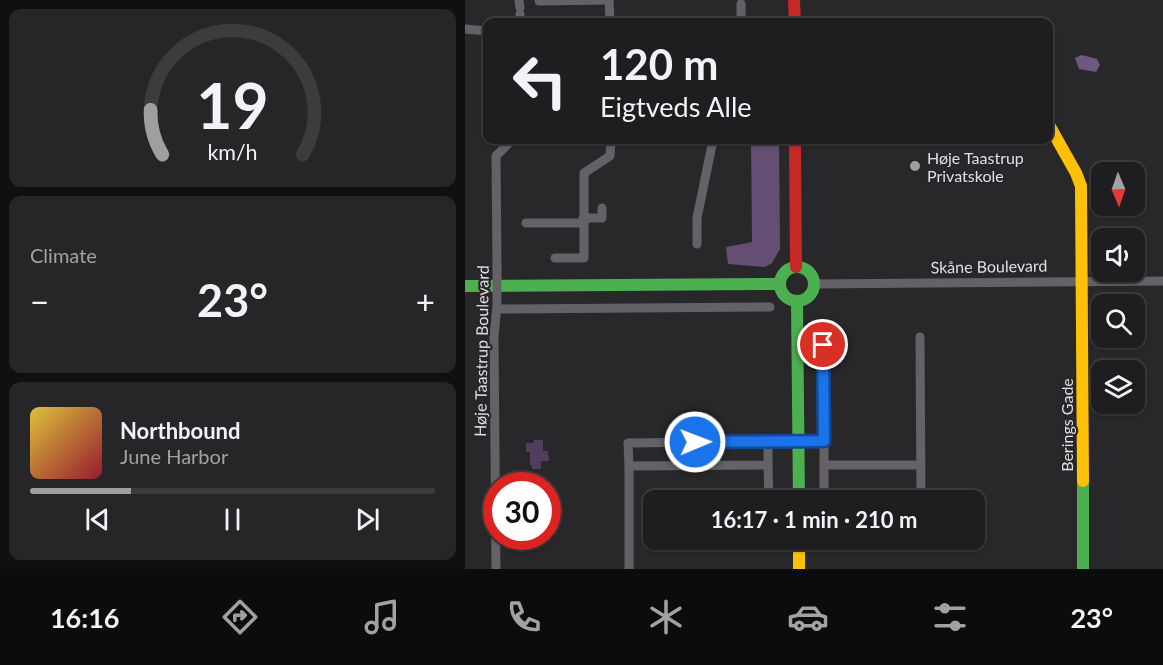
<!DOCTYPE html>
<meta charset="utf-8">
<style>
body{margin:0;font-family:Lato,sans-serif;background:#262628;color:#f1f3f6;height:100vh;display:flex;flex-direction:column;font-size:22px;white-space:nowrap}
*{box-sizing:border-box;margin:0}
p{font-size:20px;color:#a1a2a4}
.icon{flex:none;width:33px;height:33px;fill:none;stroke:currentColor;stroke-width:2;stroke-linecap:round;stroke-linejoin:round}
.map{position:relative;flex:1;overflow:hidden}
.sheet{display:flex;flex-direction:column;gap:9px;padding:9px;background:#101011;width:465px}
.sheet>*{flex:none}
.banner{position:absolute;left:18px;top:18px;width:570px;height:126px;border-radius:12px;box-shadow:0 2px 4px #0004,0 0 0 2px #3c3b3d;background:#1e1d1f;color:#f1f3f6;overflow:hidden}
.needle{width:39px;rotate:178deg}
.controls{position:absolute;left:626px;top:162px;display:grid;gap:12px}
.controls a{display:grid;place-items:center;width:54px;height:54px;border-radius:12px;background:#1e1d1f;box-shadow:0 2px 4px #0004,0 0 0 2px #3c3b3d;font-size:30px}
.speed{position:absolute;left:18px;top:472px;display:flex;gap:12px;font-size:30px;font-weight:700;text-align:center}
.speed>*{display:grid;place-content:center;width:78px;height:78px;border-radius:50%;background:#1e1d1f;box-shadow:0 2px 4px #0004,0 0 0 2px #3c3b3d;line-height:1}
.speed .limit{border:9px solid #d22;background:#fff;color:#111}
.pin{position:absolute;display:grid;place-items:center;width:51px;height:51px;color:#fff;margin:-26px;border:3px solid #fff;border-radius:50%;box-shadow:0 2px 6px #0007}
.me{position:absolute;width:66px;margin:-33px;rotate:89deg;stroke-linejoin:round;filter:drop-shadow(0 0 4px #0008)}
.turn{display:flex;align-items:center;gap:21px;height:126px;padding:0 18px;font-size:27px}
.turn .icon{width:78px;height:78px;stroke-width:2.5}
.turn b{display:block;font-size:42px;line-height:51px}
.big{font-size:45px;font-weight:700;line-height:1.1}
.sheet .widget{flex:1;display:flex;flex-direction:column;justify-content:center;gap:9px;min-width:0;padding:0 21px;border-radius:12px;background:#262628}
.sheet .dial{align-items:center;gap:0}
.dial svg{height:156px;overflow:visible;fill:none;stroke:#3c3b3d;stroke-width:7;stroke-linecap:round;text-anchor:middle}
.dial text{fill:#f1f3f6;stroke:none}
.song{display:flex;align-items:center;gap:18px}
.cover{width:72px;height:72px;border-radius:9px;background:linear-gradient(135deg,hsl(50 70% 55%),hsl(350 70% 35%))}
.played{height:6px;border-radius:3px;background:linear-gradient(90deg,#a09ea1 25%,#3c3b3d 25%)}
.keys{display:flex;justify-content:space-around;direction:ltr}
.heat{display:flex;justify-content:space-between;align-items:center;font-size:33px;direction:ltr}
.trip{position:absolute;left:178px;top:490px;width:342px;height:60px;border-radius:12px;background:#1e1d1f;box-shadow:0 2px 4px #0004,0 0 0 2px #3c3b3d;font-weight:700;line-height:60px;text-align:center}
.menu{display:flex;height:96px;justify-content:space-around;align-items:center;background:#0c0c0c;color:#a1a2a4}
.menu .icon{width:42px;height:42px}
.menu .current{color:#a09ea1}
.menu b{font-size:27px;color:#f1f3f6}
main{display:flex;flex:1;min-height:0}
.map>svg:first-child{display:block}
.green{fill:#513d5d}
.forest{fill:#644e73}
.water{fill:#6f587f}
.lines{fill:none;stroke-linecap:round;stroke-linejoin:round}
.street{stroke:#646267;stroke-width:9}
.fast{stroke:#4caf50;stroke-width:12}
.slow{stroke:#ffc107;stroke-width:12}
.jam{stroke:#c62828;stroke-width:12}
.street-bridge{stroke:#646267;stroke-width:9}
.route-casing{stroke:#114b97;stroke-width:15}
.route{stroke:#1a73e8;stroke-width:10}
.poi-dot{fill:#a09ea1;stroke:#28262a;stroke-width:2}
.labels{text-anchor:middle;dominant-baseline:central;stroke-width:4.5;stroke-linejoin:round;paint-order:stroke}
.poi-label{font-size:16px;fill:#e0dee1;stroke:#28262a;text-anchor:start}
.street-label{font-size:16px;fill:#e0dee1;stroke:#28262a}
</style>
<main>
<section class="sheet">
<div class="widget dial"><svg viewBox="0 0 100 80">
<path d="M14 69A42 42 0 1 1 86 69"/>
<path d="M14 69A42 42 0 0 1 8 46" stroke="#a09ea1"/>
<text x="50" y="56" font-size="32" font-weight="700">19</text>
<text x="50" y="72" font-size="11">km/h</text>
</svg></div>
<div class="widget"><p>Climate</p>
<div class="heat"><a>−</a><b class="big">23°</b><a>+</a></div>
</div>
<div class="widget">
<div class="song"><i class="cover"></i><div><b>Northbound</b><p>June Harbor</p></div></div>
<div class="played"></div>
<div class="keys"><svg class="icon" aria-label="previous" viewBox="0 0 24 24"><path d="M18 5L8 12l10 7zM5 5v14"/></svg><svg class="icon" aria-label="pause" viewBox="0 0 24 24"><path d="M8 5v14M16 5v14"/></svg><svg class="icon" aria-label="next" viewBox="0 0 24 24"><path d="M6 5l10 7-10 7zM19 5v14"/></svg></div>
</div>
</section>
<div class="map">
<svg width="698" height="569" viewBox="0 0 698 569">
<rect width="100%" height="100%" fill="#282729"/>
<!-- green -->
<polygon class="green" points="69,440 78,440 78,451 83,451 84,461 76,461 76,469 67,469 67,465 65,465 65,452 61,452 61,443 68,443"/>
<!-- forest -->
<polygon class="forest" points="286,140 314,140 315,249 307,263 300,267 263,264 261,247 287,242"/>
<!-- water -->
<polygon class="water" points="617,55 632,59 635,65 631,72 614,69 610,58"/>
<g class="lines">
<!-- street -->
<g class="street">
<polyline points="54,0 55,8"/>
<polyline points="144,0 145,22"/>
<polyline points="74,1 144,0"/>
<polyline points="276,4 276,22"/>
<polyline points="55,14 55,22"/>
<polyline points="0,29 22,31"/>
<polyline points="118,218 137,218 137,208"/>
<polyline points="61,223 119,223"/>
<polyline points="232,244 232,218 248,140"/>
<polyline points="90,258 119,258 119,173 145,156 146,140"/>
<polyline points="32,267 31,156 47,140"/>
<polyline points="350,284 698,281"/>
<polyline points="32,309 305,307"/>
<polyline points="455,337 456,501"/>
<polyline points="359,345 359,501"/>
<polyline points="303,465 304,501"/>
<polyline points="359,465 456,465"/>
<polyline points="164,466 163,443 359,441"/>
<polyline points="31,569 29,337 32,305"/>
<polyline points="164,569 164,466 303,465 303,441"/>
</g>
<!-- fast -->
<g class="fast">
<circle cx="332" cy="284" r="17"/>
<polyline points="0,286 315,284"/>
<polyline points="332,302 334,501"/>
<polyline points="618,481 618,569"/>
</g>
<!-- slow -->
<g class="slow">
<polyline points="584,125 611,173 616,186 618,481"/>
<polyline points="334,540 334,569"/>
</g>
<!-- jam -->
<g class="jam">
<polyline points="329,0 330,22"/>
<polyline points="330,140 331,267"/>
</g>
<!-- street-bridge -->
<polyline class="street-bridge" points="32,302 32,267"/>
</g>
<g class="lines">
<!-- route casing -->
<g class="route-casing">
<polyline id="route" points="230,442 359,441 358,345"/>
</g>
<!-- route -->
<use href="#route" class="route"/>
</g>
<!-- markers -->
<circle class="poi-dot" cx="450" cy="166" r="6"/>
<g class="labels">
<!-- poi labels -->
<g class="poi-label">
<text x="462" y="157">Høje Taastrup<tspan x="462" dy="18">Privatskole</tspan></text>
</g>
<!-- street labels -->
<g class="street-label">
<text transform="translate(524 266) rotate(-1)">Skåne Boulevard</text>
<text transform="translate(16 351) rotate(-89)">Høje Taastrup Boulevard</text>
<text transform="translate(601 425) rotate(-90)">Berings Gade</text>
</g>
</g>
</svg>
<div class="controls">
<a><svg class="needle" viewBox="-14 -14 28 28"><path d="M0-13l5 13h-10z" fill="#e53935"/><path d="M0 13l5-13h-10z" fill="#a1a2a4"/></svg></a>
<a><svg class="icon" aria-label="sound" viewBox="0 0 24 24"><path d="M4 9h4l5-4v14l-5-4H4zM17 9q2 3 0 6"/></svg></a>
<a><svg class="icon" aria-label="search" viewBox="0 0 24 24"><circle cx="10" cy="10" r="6"/><path d="M15 15l6 6"/></svg></a>
<a><svg class="icon" aria-label="layers" viewBox="0 0 24 24"><path d="M12 4l9 5-9 5-9-5zM3 14l9 5 9-5"/></svg></a>
</div>
<div class="speed"><div class="limit">30</div></div>
<div class="pin" style="left:358px;top:345px;background:#d93025"><svg class="icon" aria-label="arrive" viewBox="0 0 24 24"><path d="M6 21V4h12l-3 4 3 4H6"/></svg></div>
<svg class="me" style="left:230px;top:442px" viewBox="-20 -20 40 40"><circle r="17" fill="#1a73e8" stroke="#fff" stroke-width="3"/><path d="M0-11L8 9 0 5-8 9z" fill="#fff"/></svg>
<div class="trip">16:17 · 1 min · 210 m</div>
<div class="banner">
<div class="turn"><svg class="icon" aria-label="left" viewBox="0 0 24 24"><path d="M17 20v-9H6M10 6l-5 5 5 5"/></svg><div><b>120 m</b>Eigtveds Alle</div></div>
</div>
</div>
</main>
<nav class="menu">
<b>16:16</b>
<svg class="icon current" aria-label="directions" viewBox="0 0 24 24"><path d="M12 3l9 9-9 9-9-9zM9 14v-3h6M13 9l2 2-2 2"/></svg>
<svg class="icon" aria-label="music" viewBox="0 0 24 24"><path d="M9 18V5l10-2v13"/><circle cx="6" cy="18" r="3"/><circle cx="16" cy="16" r="3"/></svg>
<svg class="icon" aria-label="phone" viewBox="0 0 24 24"><path d="M5 4h4l2 5-3 2q2 4 5 5l2-3 5 2v4C11 20 4 13 5 4z"/></svg>
<svg class="icon" aria-label="climate" viewBox="0 0 24 24"><path d="M12 3v18M4 7l16 10M4 17L20 7"/></svg>
<svg class="icon" aria-label="car" viewBox="0 0 24 24"><path d="M5 17H2v-5l4-1 3-4h7l3 4 3 1v5h-3M9 17h6M6 11h13"/><circle cx="7" cy="17" r="2"/><circle cx="17" cy="17" r="2"/></svg>
<svg class="icon" aria-label="filters" viewBox="0 0 24 24"><path d="M4 7h16M4 17h16"/><circle cx="9" cy="7" r="2"/><circle cx="15" cy="17" r="2"/></svg>
<b>23°</b>
</nav>
